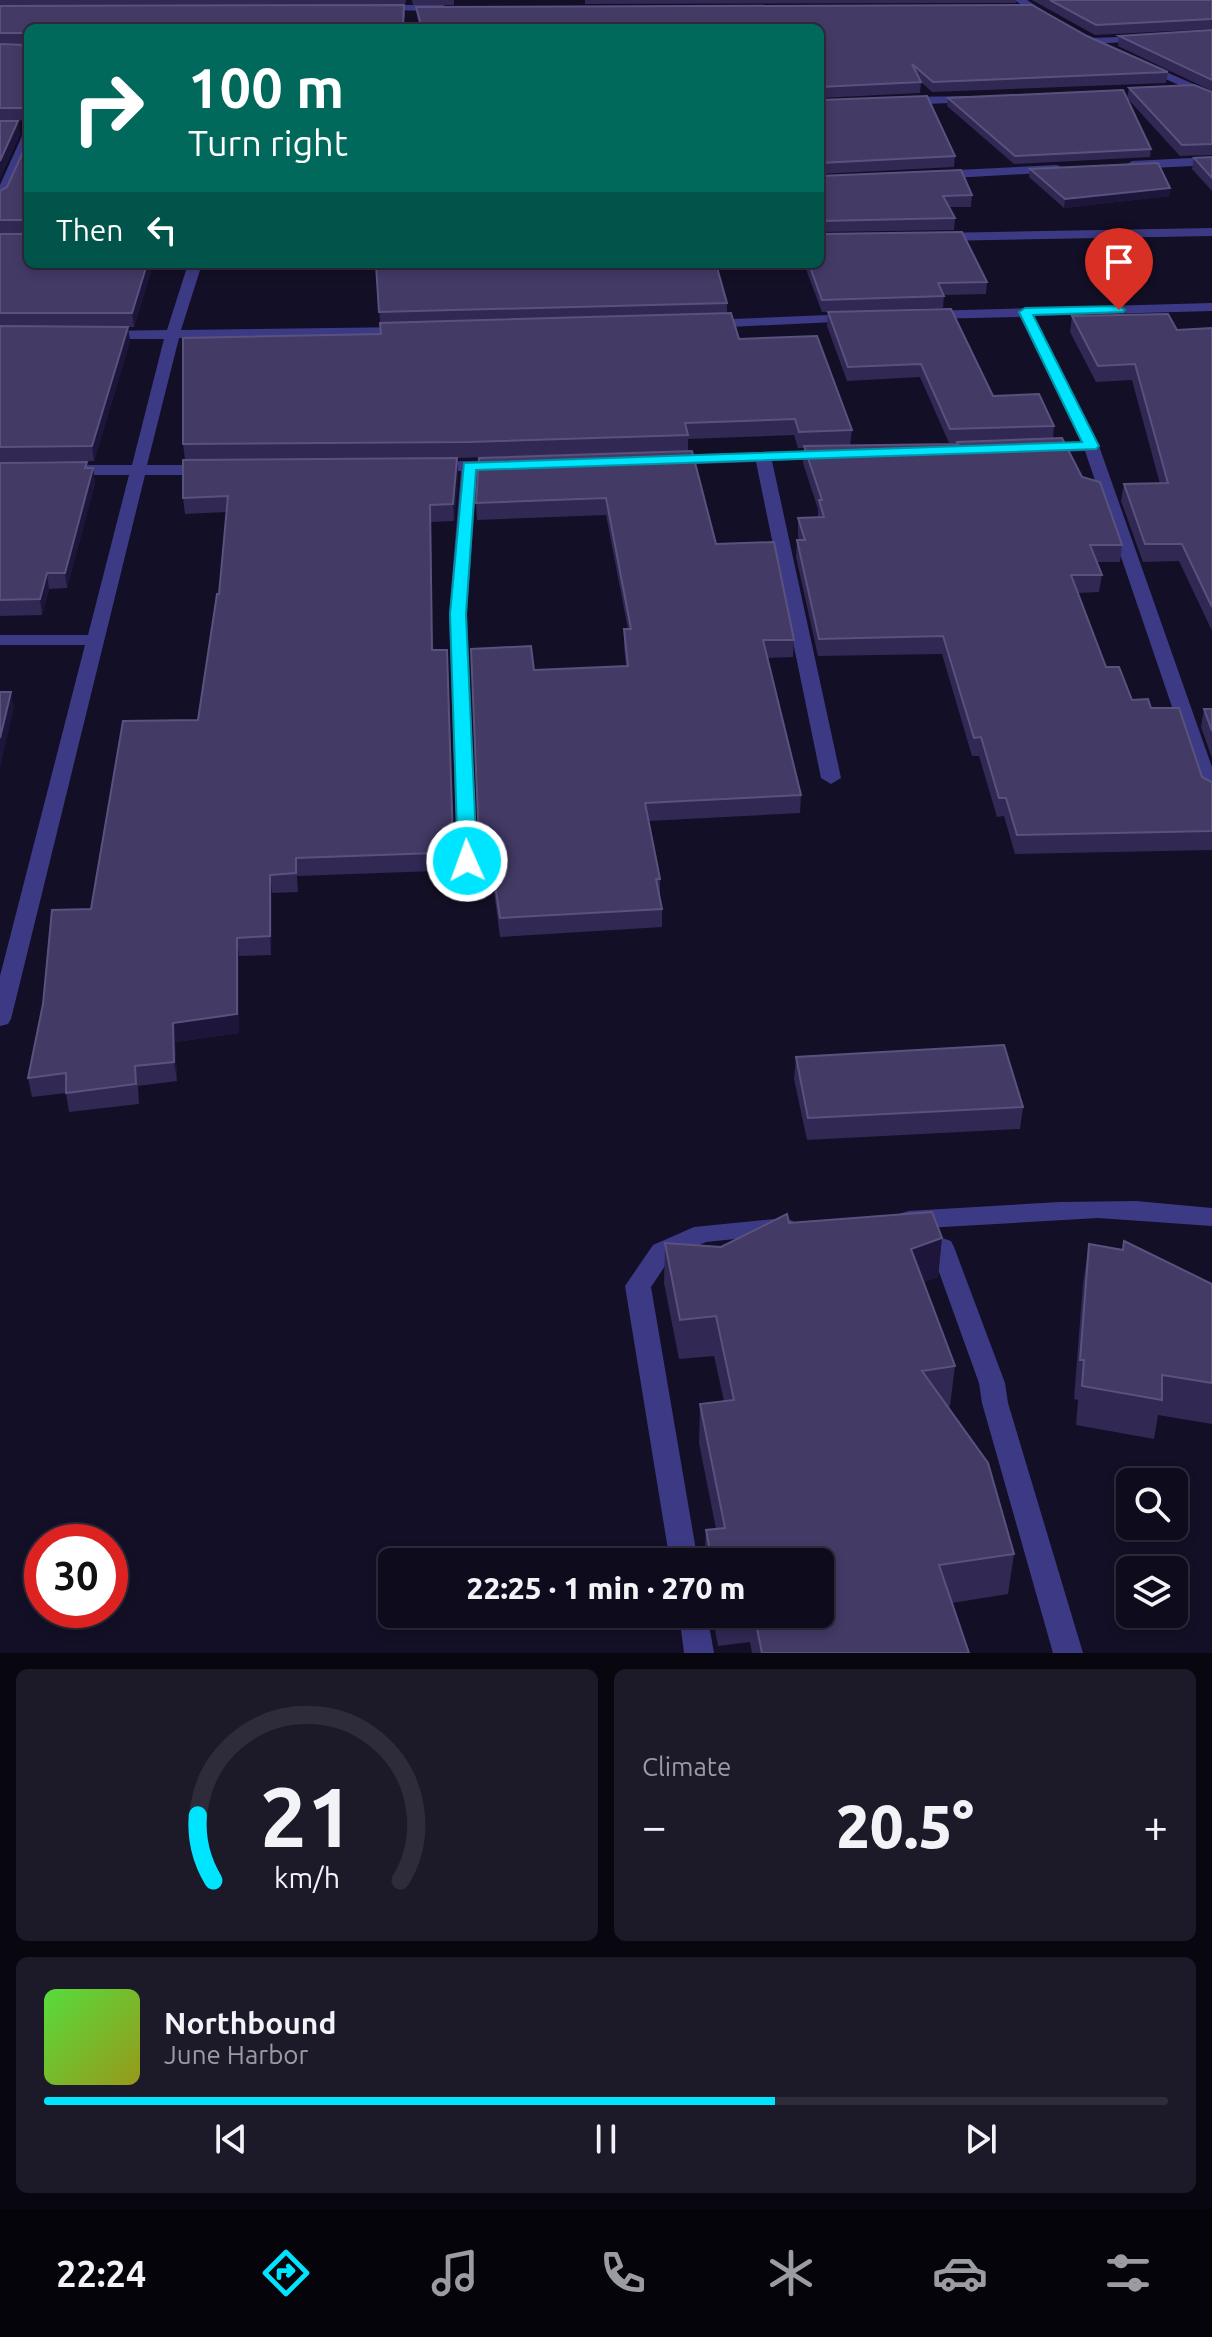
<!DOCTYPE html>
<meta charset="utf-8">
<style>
body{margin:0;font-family:Ubuntu,sans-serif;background:#1c1929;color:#f1f3f6;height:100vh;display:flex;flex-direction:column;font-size:30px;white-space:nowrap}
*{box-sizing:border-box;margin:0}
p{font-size:26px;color:#9b9ba3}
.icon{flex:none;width:44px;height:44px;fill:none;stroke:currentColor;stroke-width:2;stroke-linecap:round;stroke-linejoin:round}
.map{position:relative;height:1653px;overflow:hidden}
.sheet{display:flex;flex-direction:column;gap:16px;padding:16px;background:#08060f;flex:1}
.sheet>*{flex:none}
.top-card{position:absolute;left:24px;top:24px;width:800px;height:244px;border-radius:12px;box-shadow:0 4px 12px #0003,0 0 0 2px #2e2b3b;background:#00695c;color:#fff;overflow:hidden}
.buttons{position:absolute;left:1116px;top:1468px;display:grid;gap:16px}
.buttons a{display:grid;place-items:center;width:72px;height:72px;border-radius:12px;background:#0e0b1c;box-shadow:0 4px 12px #0003,0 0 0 2px #2e2b3b;font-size:40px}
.speed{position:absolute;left:24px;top:1524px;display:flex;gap:16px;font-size:40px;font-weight:700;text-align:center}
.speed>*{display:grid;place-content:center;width:104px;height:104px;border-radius:50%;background:#0e0b1c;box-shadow:0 4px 12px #0003,0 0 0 2px #2e2b3b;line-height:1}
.speed .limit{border:12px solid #d22;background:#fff;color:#111}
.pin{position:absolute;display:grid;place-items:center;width:68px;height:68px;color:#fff;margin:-82px -34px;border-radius:50% 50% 50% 0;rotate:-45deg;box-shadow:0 0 8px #0007}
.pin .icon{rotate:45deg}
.me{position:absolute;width:88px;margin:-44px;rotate:358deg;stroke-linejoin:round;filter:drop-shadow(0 0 6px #0008)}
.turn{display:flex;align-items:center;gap:28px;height:168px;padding:0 32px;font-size:36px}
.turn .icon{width:104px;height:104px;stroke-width:2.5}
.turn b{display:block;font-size:56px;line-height:68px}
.then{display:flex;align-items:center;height:76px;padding:0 32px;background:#0003;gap:16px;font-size:30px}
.big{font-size:60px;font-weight:800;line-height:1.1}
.sheet .card{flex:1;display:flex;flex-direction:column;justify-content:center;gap:12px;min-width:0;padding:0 28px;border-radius:12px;background:#1c1929}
.sheet .dial{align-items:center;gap:0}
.dial svg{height:208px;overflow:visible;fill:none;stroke:#2e2b3b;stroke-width:7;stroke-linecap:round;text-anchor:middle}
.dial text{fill:#f1f3f6;stroke:none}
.song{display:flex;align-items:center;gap:24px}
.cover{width:96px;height:96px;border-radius:12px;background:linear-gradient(135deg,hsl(110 70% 55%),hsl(60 70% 35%))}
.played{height:8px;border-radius:4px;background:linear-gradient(90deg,#00e5ff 65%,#2e2b3b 65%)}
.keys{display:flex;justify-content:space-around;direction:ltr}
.heat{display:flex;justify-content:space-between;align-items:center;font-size:44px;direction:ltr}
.sheet .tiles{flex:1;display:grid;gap:16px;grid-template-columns:1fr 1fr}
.card:last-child{grid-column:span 2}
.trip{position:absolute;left:378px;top:1548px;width:456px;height:80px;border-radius:12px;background:#0e0b1c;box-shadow:0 4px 12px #0003,0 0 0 2px #2e2b3b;font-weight:800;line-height:80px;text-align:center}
.tab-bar{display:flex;height:128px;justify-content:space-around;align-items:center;background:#06040b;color:#9b9ba3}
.tab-bar .icon{width:56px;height:56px}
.tab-bar .active{color:#00e5ff}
.tab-bar b{font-size:36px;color:#f1f3f6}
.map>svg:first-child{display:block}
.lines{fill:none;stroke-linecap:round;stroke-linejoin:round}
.street{fill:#3d3a85;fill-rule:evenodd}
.wall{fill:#312854;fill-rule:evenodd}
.shaded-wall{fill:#1d163a}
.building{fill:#433a66;stroke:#5a527e;stroke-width:2}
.route{fill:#00e5ff;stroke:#0095a6;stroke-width:2}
</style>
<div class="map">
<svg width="1212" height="1653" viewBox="0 0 1212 1653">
<rect width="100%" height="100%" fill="#130f26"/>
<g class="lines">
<!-- street -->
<g class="street">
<polygon points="1014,0 1027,0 1055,18 1046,20"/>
<polygon points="379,5 443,5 448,8 443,11 375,10 374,8"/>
<polygon points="1148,36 1150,38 1144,41 1091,44 1085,41 1091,38"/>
<polygon points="1143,62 1212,92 1212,100 1139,67 1137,65"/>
<polygon points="978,96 980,98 974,102 902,105 896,101 902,97"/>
<polygon points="28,132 28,150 6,199 0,203 0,185 22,136"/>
<polygon points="1212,157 1212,165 1132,169 1126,165 1132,161"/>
<polygon points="1056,165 1060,166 1060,172 936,179 930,175 936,171"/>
<polygon points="1212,228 1212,236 940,241 933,237 940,233"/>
<polygon points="188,264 202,264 181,330 408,327 415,331 408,335 179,338 147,465 208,465 216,470 208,475 145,475 11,1019 8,1024 0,1026 0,976 85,645 0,645 0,635 88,635 129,475 68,475 60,470 68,465 132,465 164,339 104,339 97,335 104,331 167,330"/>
<polygon points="1212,303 1212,311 1034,316 1099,446 1212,767 1212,801 1202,795 1085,451 1040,453 1032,448 1040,443 1081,442 1020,317 928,319 921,315 928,311"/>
<polygon points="852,314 859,318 857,321 708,328 701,324 708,320"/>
<polygon points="828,450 834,452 834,458 772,461 841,778 831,784 821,778 756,462 668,465 660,460 668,455"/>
<polygon points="504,460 510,462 510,468 477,471 467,614 477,861 467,867 457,861 449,614 461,471 432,472 424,467 432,462"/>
<polygon points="1136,1201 1212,1208 1212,1226 1098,1218 908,1229 899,1226 896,1220 899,1214 908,1211 1060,1202"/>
<polygon points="784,1218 793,1221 796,1227 793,1233 706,1242 671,1257 651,1287 698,1562 670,1562 625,1286 653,1245 694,1227"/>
<polygon points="942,1238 951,1241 954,1247 1005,1383 1008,1403 1083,1653 1053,1653 982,1403 979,1383 930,1247 933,1241"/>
<polygon points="679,1614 707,1614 714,1653 684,1653"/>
</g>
</g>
<!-- wall -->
<g class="wall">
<polygon points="0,0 406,0 405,5 170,6 404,5 405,17 28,28 28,120 1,121 20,134 0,178"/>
<polygon points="412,0 454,0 454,5 413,5"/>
<polygon points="585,0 1016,0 1016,3 585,4"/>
<polygon points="1032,0 1212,0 1212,29 1095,35"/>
<polygon points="416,7 1087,36 1168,72 1166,83 932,92 921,82 920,93 820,98 820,28 420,28 417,17"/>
<polygon points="1212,30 1212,91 1118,46 1119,36"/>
<polygon points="1129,88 1212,92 1212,155 1180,156 1127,98"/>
<polygon points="948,98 1151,149 1150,157 1014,164 947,106"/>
<polygon points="820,100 955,156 954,167 820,174"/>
<polygon points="28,141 28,264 153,264 134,327 128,327 130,341 94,461 0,462 0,191 7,187"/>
<polygon points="1212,157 1212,191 1192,169 1194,158"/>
<polygon points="1030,169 1170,188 1169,196 1064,208 1029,177"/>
<polygon points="820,176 972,195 971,207 949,207 955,218 954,230 820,232"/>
<path d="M393 264H776L717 268 727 303V313L739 339 852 430 850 446 957 444V443H949L920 377 847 381 827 326 828 312 1054 426 1053 439 1082 477 1122 545 1120 562H1097L1102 575 1099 592 1078 593 1106 667 1132 700 1151 708 1202 777 1212 782V850L1015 854 1004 816 997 817 979 756H972L942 654 818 656 796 557 797 540H799L798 535V518H818V509L803 463 804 448H798L794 435 688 439V451L716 544 794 640 793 657 767 658 801 795 800 813 649 821 660 879V897L662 909V927L500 937 491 869 297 876 298 892 272 893 271 955 239 956V1033L175 1042 177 1081 138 1086 139 1104 69 1112 66 1093 32 1097 28 1078 91 909 198 720 219 594 227 512 185 514 183 498 185 460 183 444 381 334 376 265ZM641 453 476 503 477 520 606 515 628 629H624V646L626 666 534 670 479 843 468 851 453 843 432 650 431 522 454 521 458 474 457 458Z"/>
<polygon points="804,264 820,264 987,282 986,294 944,295 943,308 822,312"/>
<polygon points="1072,316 1177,330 1212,328 1212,631 1179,561 1143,562 1121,501 1124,484 1160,484 1132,380 1096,382 1070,332"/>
<polygon points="0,463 93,468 95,483 67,588 49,589 42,615 0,616"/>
<polygon points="1204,709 1212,709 1212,758 1201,727"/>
<polygon points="796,1057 1023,1107 1020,1129 807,1140 794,1079"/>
<polygon points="789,1223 942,1238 938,1277 924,1282 955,1366 950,1406 948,1406 1014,1554 1008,1594 952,1603 969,1653 752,1653 750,1642 718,1646 712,1614 820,1614 820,1562 704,1562 706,1530 716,1529 699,1443 700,1404 724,1401 714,1356 679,1359 664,1283 665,1243 721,1247"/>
<polygon points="1124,1241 1212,1284 1212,1424 1158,1415 1154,1439 1076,1425 1078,1400 1074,1399 1083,1283 1089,1244 1123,1250"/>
</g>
<!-- shaded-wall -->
<g class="shaded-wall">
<polygon points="18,121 20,134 0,178 0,161"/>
<polygon points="1170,188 1169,196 1064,208 1065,199"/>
<polygon points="147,264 153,264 134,327 132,313"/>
<polygon points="128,327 130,341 94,461 92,446"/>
<polygon points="457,458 458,474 454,521 453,504"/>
<polygon points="93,468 95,483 67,588 65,573"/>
<polygon points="47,573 49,589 42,615 40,599"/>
<polygon points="11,692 14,708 0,768 0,738"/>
<polygon points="270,875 272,893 271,955 270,936"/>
<polygon points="237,938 239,956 239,1033 175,1042 177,1081 174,1062 173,1023"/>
<polygon points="942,1238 938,1277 907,1288 911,1249"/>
</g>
<!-- building -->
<g class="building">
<polygon points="1050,0 1212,0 1212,19 1096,25"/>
<polygon points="404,5 403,28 28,28 28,35 26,33 0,33 0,6"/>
<polygon points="1032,5 1087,36 1168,72 933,82 912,64 921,82 820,87 820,28 422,28 416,7"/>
<polygon points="1212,30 1212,80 1119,36"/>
<polygon points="28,40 28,109 26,108 0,108 0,44 26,45"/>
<polygon points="1194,85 1212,92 1212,144 1182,145 1129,88"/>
<polygon points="1123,90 1151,149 1015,156 948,98"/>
<polygon points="927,96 955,156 820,163 820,165 820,100"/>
<polygon points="0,121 18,121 0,161"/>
<polygon points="28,141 28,220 0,220 0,191 7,187"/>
<polygon points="1212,157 1212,178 1194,158"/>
<polygon points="1158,163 1170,188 1065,199 1030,169"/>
<polygon points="961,170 972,195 943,196 955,218 821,221 820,223 820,176"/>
<polygon points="28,232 28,264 147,264 132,313 0,313 0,234 26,234"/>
<polygon points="962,232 987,282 938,283 944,296 822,300 809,264 820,264 820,234"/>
<polygon points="393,264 716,264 727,303 379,312 376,265"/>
<polygon points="951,309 993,396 1039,394 1054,426 950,429 921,364 848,367 828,312"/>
<polygon points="731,313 739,339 817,336 852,430 799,432 795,419 685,423 688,435 468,442 183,444 183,338 381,334 380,323"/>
<polygon points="1168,314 1177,330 1212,328 1212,607 1182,544 1145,544 1124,484 1168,483 1135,364 1098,366 1072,316"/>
<polygon points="0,326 128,327 92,446 0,447"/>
<polygon points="1062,438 1082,477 1100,482 1122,545 1090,545 1102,575 1071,575 1106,667 1119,667 1132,700 1148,699 1151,708 1179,708 1202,777 1212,782 1212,831 1017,835 1006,798 999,798 981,737 974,738 943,636 819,639 797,540 805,540 798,518 824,517 819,500 822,500 804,446 958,444 957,442"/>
<polygon points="692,451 716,544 774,542 794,640 763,640 801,795 645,803 660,879 656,879 662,909 500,918 490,851 296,858 296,873 270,875 270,936 237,938 237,1014 173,1023 174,1062 135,1066 136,1084 66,1093 66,1073 28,1078 43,1004 52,910 91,909 123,721 198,720 217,594 219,594 228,496 183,498 183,460 457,458 453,504 430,505 432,650 447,650 453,843 468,851 479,842 471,649 531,646 534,670 628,666 624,629 631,629 606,498 476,503 479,458"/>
<polygon points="87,462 85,468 93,468 65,573 47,573 40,599 0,600 0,463"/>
<polygon points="0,692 11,692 0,738"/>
<polygon points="1204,709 1212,709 1212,731"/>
<polygon points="1004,1045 1023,1107 808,1118 796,1057"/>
<polygon points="932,1212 942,1238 911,1249 955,1366 922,1371 988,1463 1014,1554 939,1565 969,1653 762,1653 754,1614 820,1614 820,1562 712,1562 706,1530 725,1528 700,1404 734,1400 716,1316 680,1320 665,1243 721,1247 787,1214 789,1223"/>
<polygon points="1124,1241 1212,1284 1212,1383 1162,1375 1162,1400 1082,1386 1084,1360 1080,1360 1089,1244 1123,1250"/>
</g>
<!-- route -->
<polygon class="route" points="1119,306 1125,310 1123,312 1033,315 1099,446 1096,449 476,470 466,614 477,861 467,867 461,865 458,861 450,614 464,463 1082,442 1019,312 1025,308"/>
</svg>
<div class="buttons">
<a><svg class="icon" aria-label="search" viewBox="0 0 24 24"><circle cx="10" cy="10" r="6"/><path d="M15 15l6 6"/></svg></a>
<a><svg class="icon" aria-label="layers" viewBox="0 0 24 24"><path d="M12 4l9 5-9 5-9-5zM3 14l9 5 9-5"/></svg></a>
</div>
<div class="speed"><div class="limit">30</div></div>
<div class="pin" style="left:1119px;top:310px;background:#d93025"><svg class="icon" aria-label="arrive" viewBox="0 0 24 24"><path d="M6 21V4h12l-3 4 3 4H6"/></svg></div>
<svg class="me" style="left:467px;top:861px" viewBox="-20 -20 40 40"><circle r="17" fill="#00e5ff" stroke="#fff" stroke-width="3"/><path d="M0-11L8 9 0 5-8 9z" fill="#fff"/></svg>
<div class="trip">22:25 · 1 min · 270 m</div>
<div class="top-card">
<div class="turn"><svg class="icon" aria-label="right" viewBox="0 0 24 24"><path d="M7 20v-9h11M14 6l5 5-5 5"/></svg><div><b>100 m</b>Turn right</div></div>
<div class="then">Then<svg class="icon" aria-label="left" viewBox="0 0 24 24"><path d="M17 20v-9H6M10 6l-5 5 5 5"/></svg></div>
</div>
</div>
<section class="sheet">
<div class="tiles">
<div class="card dial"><svg viewBox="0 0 100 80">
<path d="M14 69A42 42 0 1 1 86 69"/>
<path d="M14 69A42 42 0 0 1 8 44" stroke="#00e5ff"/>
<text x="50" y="56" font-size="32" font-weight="700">21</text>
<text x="50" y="72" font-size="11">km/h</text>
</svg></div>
<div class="card"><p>Climate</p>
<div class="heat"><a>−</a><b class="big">20.5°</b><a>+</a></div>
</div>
<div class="card">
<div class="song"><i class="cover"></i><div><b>Northbound</b><p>June Harbor</p></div></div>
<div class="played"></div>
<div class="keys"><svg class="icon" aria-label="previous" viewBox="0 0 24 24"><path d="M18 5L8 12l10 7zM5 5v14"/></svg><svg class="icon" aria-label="pause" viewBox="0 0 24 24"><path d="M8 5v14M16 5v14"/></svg><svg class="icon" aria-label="next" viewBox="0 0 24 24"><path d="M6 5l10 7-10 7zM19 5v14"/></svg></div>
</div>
</div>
</section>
<nav class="tab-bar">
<b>22:24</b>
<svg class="icon active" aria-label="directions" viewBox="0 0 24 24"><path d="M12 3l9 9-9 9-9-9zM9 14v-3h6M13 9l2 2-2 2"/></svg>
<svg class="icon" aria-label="music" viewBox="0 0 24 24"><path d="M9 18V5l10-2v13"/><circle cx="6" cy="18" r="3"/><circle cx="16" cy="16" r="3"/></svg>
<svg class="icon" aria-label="phone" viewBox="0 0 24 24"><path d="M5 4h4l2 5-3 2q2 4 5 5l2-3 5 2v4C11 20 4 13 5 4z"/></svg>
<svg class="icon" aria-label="climate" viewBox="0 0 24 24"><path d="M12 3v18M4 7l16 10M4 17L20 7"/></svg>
<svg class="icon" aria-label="car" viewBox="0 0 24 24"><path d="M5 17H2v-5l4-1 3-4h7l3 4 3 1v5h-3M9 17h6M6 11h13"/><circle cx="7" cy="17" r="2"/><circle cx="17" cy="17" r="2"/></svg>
<svg class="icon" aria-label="filters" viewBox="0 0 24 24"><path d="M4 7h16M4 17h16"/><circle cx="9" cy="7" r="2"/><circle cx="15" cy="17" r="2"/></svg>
</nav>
